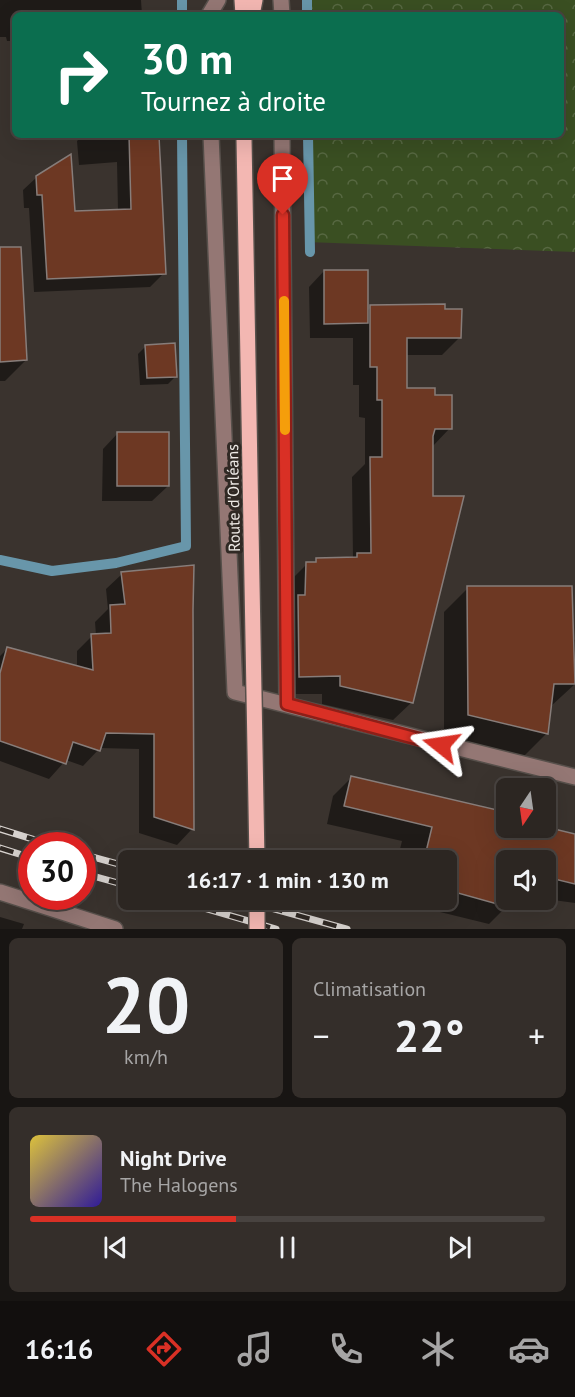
<!DOCTYPE html>
<html lang="fr">
<meta charset="utf-8">
<style>
body{margin:0;font-family:"PT Sans",sans-serif;background:#342e2a;color:#f1f3f6;height:100vh;display:flex;flex-direction:column;font-size:22px;white-space:nowrap}
*{box-sizing:border-box;margin:0}
p{font-size:20px;color:#a6a5a5}
.icon{flex:none;width:33px;height:33px;fill:none;stroke:currentColor;stroke-width:2;stroke-linecap:round;stroke-linejoin:round}
.map{position:relative;height:929px;overflow:hidden}
.panel{display:flex;flex-direction:column;gap:9px;padding:9px;background:#181513;flex:1}
.panel>*{flex:none}
.top-card{position:absolute;left:12px;top:12px;width:552px;height:126px;border-radius:9px;box-shadow:0 6px 24px #0002,0 0 0 2px #484340;background:#0b6e4f;color:#fff;overflow:hidden}
.needle{width:39px;rotate:193deg}
.controls{position:absolute;left:496px;top:778px;display:grid;gap:12px}
.controls a{display:grid;place-items:center;width:60px;height:60px;border-radius:9px;background:#2c2622;box-shadow:0 6px 24px #0002,0 0 0 2px #484340;font-size:30px}
.speed{position:absolute;left:18px;top:832px;display:flex;gap:12px;font-size:30px;font-weight:700;text-align:center}
.speed>*{display:grid;place-content:center;width:78px;height:78px;border-radius:50%;background:#2c2622;box-shadow:0 6px 24px #0002,0 0 0 2px #484340;line-height:1}
.speed .limit{border:9px solid #d22;background:#fff;color:#111}
.pin{position:absolute;display:grid;place-items:center;width:51px;height:51px;color:#fff;margin:-62px -26px;border-radius:50% 50% 50% 0;rotate:-45deg;box-shadow:0 0 6px #0007}
.pin .icon{rotate:45deg}
.me{position:absolute;width:66px;margin:-33px;rotate:285deg;stroke-linejoin:round;filter:drop-shadow(0 0 4px #0008)}
.turn{display:flex;align-items:center;gap:21px;height:126px;padding:0 30px;font-size:27px}
.turn .icon{width:78px;height:78px;stroke-width:2.5}
.turn b{display:block;font-size:42px;line-height:51px}
.big{font-size:45px;font-weight:800;line-height:1.1}
.panel .tile{flex:1;display:flex;flex-direction:column;justify-content:center;gap:9px;min-width:0;padding:0 21px;border-radius:9px;background:#342e2a}
.panel .dial{align-items:center;gap:0}
.dial b{font-size:78px;line-height:1}
.song{display:flex;align-items:center;gap:18px}
.cover{width:72px;height:72px;border-radius:9px;background:linear-gradient(135deg,hsl(50 70% 55%),hsl(250 70% 35%))}
.played{height:6px;border-radius:3px;background:linear-gradient(90deg,#d93025 40%,#484340 40%)}
.keys{display:flex;justify-content:space-around;direction:ltr}
.heat{display:flex;justify-content:space-between;align-items:center;font-size:33px;direction:ltr}
.panel .tiles{flex:1;display:grid;gap:9px;grid-template-columns:1fr 1fr}
.tile:last-child{grid-column:span 2}
.trip{position:absolute;left:118px;top:850px;width:339px;height:60px;border-radius:9px;background:#2c2622;box-shadow:0 6px 24px #0002,0 0 0 2px #484340;font-weight:800;line-height:60px;text-align:center}
.dock{display:flex;height:96px;justify-content:space-around;align-items:center;background:#120f0e;color:#a6a5a5}
.dock .icon{width:42px;height:42px}
.dock .active{color:#d93025}
.dock b{font-size:27px;color:#f1f3f6}
.map>svg:first-child{display:block}
.forest{fill:url(#forest-crowns)}
.shadow{fill:#0007}
.lines{fill:none;stroke-linecap:round;stroke-linejoin:round}
.stream{stroke:#6896aa;stroke-width:10}
.building{fill:#6d3823;stroke:#877d7a;stroke-width:1.5}
.minor-casing{stroke:#57504b;stroke-width:18}
.major-casing{stroke:#57504b;stroke-width:18}
.minor{stroke:#947774;stroke-width:15}
.major{stroke:#f3b7b2;stroke-width:15}
.rail-casing{stroke:#d8d3cf;stroke-width:7}
.rail{stroke:#302924;stroke-width:4.5;stroke-dasharray:14;stroke-linecap:butt}
.major-bridge-casing{stroke:#57504b;stroke-width:18;stroke-linecap:butt}
.major-bridge{stroke:#f3b7b2;stroke-width:15}
.route-casing{stroke:#8d1f18;stroke-width:15}
.route{stroke:#d93025;stroke-width:10}
.slow{stroke:#f59e0b;stroke-width:10}
.labels{text-anchor:middle;dominant-baseline:central;stroke-width:6;stroke-linejoin:round;paint-order:stroke}
.street-label{font-size:16px;fill:#eeeae6;stroke:#302924}
</style>
<div class="map">
<svg width="575" height="929" viewBox="0 0 575 929">
<defs>
<pattern id="forest-crowns" width="20" height="18" patternUnits="userSpaceOnUse" patternTransform="scale(1.5)"><rect width="20" height="18" fill="#3a4f22"/><path d="M2 6a3 3 0 1 1 6 0M12 15a3 3 0 1 1 6 0" fill="none" stroke="#576842"/></pattern>
</defs>
<rect width="100%" height="100%" fill="#3a332e"/>
<!-- forest -->
<polygon class="forest" points="311,0 575,0 575,252 307,242 309,135 561,135 561,15 311,15"/>
<!-- shadow -->
<g class="shadow">
<polygon points="0,0 141,0 142,15 15,15 15,41 7,41 6,37 0,37"/>
<polygon points="83,135 160,135 164,273 150,287 34,292 29,208 24,208 23,190 37,177 73,213 118,211 117,162 79,165 77,141"/>
<polygon points="324,271 367,311 371,307 443,310 460,337 442,355 406,355 406,389 433,396 450,428 432,447 412,702 393,720 322,704 322,694 282,694 289,582 307,564 312,564 317,559 353,559 352,477 365,464 365,418 359,417 359,385 353,385 353,338 310,338 309,287"/>
<polygon points="0,282 26,360 5,381 0,381"/>
<polygon points="146,346 176,376 168,384 140,385 138,354"/>
<polygon points="118,433 168,486 152,501 102,501 103,449"/>
<polygon points="122,574 192,829 177,845 139,833 139,749 100,748 83,766 66,760 49,779 0,761 0,656 7,649 77,667 77,651 92,636 96,635 95,622 108,609 106,589"/>
<polygon points="468,588 575,640 575,684 550,707 547,733 523,757 444,739 444,612"/>
<polygon points="351,778 507,820 507,828 575,836 575,903 546,899 546,861 507,861 507,906 489,924 391,900 447,900 447,861 397,861 402,841 327,824 333,796"/>
<polygon points="0,917 24,924 22,929 0,929"/>
</g>
<g class="lines">
<!-- stream -->
<g class="stream">
<polyline points="182,0 182,15"/>
<polyline points="307,0 307,15"/>
<polyline points="308,135 310,252"/>
<polyline points="0,560 52,571 116,563 186,546 182,135"/>
</g>
</g>
<!-- building -->
<g class="building">
<polygon points="129,135 159,135 166,274 47,279 42,195 37,195 36,176 71,154 75,211 131,209"/>
<polygon points="0,247 21,247 27,360 0,362"/>
<polygon points="324,270 368,270 368,323 324,324"/>
<polygon points="445,304 445,309 462,309 461,338 407,338 407,388 435,388 435,395 452,395 452,429 435,429 433,436 433,496 464,496 413,703 340,686 340,676 299,677 298,595 305,595 306,562 316,562 316,558 357,557 357,553 371,553 370,457 382,457 382,400 377,400 377,367 370,367 370,305"/>
<polygon points="175,343 177,377 147,378 145,345"/>
<rect x="117" y="432" width="52" height="54"/>
<polygon points="194,565 193,610 194,830 154,817 154,734 106,733 100,751 73,742 66,764 0,741 0,673 7,647 93,670 91,634 111,633 110,605 125,604 121,572"/>
<polygon points="467,586 572,586 575,684 554,684 548,734 468,715"/>
<polygon points="351,776 506,812 507,828 546,827 575,834 575,884 546,877 546,861 507,861 508,907 447,890 447,861 425,856 432,827 344,806"/>
</g>
<g class="lines">
<!-- minor casing -->
<g class="minor-casing">
<g id="minor">
<polyline points="281,0 282,15"/>
<polyline points="209,15 218,0"/>
<polyline points="211,135 235,692 575,777"/>
<polyline points="282,135 287,704"/>
<polyline points="0,892 115,929"/>
</g>
</g>
<!-- major casing -->
<g class="major-casing">
<g id="major">
<polyline points="242,0 243,15"/>
<polyline points="252,15 255,0"/>
</g>
</g>
<!-- minor -->
<use href="#minor" class="minor"/>
<!-- major -->
<use href="#major" class="major"/>
<!-- rail casing -->
<g class="rail-casing">
<g id="rail">
<polyline points="0,829 55,846"/>
<polyline points="0,848 32,858"/>
<polyline points="82,854 129,867"/>
<polyline points="82,873 129,886"/>
<polyline points="176,900 276,929"/>
<polyline points="242,900 347,929"/>
</g>
</g>
<!-- rail -->
<use href="#rail" class="rail"/>
<!-- major-bridge casing -->
<g class="major-bridge-casing">
<g id="major-bridge">
<polyline points="244,139 257,861"/>
<polyline points="257,900 257,929"/>
</g>
</g>
<!-- major-bridge -->
<use href="#major-bridge" class="major-bridge"/>
</g>
<g class="lines">
<!-- route casing -->
<g class="route-casing">
<polyline id="route" points="283,215 287,704 441,745"/>
</g>
<!-- route -->
<use href="#route" class="route"/>
<!-- slow -->
<polyline class="slow" points="284,301 285,430"/>
</g>
<g class="labels">
<!-- street labels -->
<g class="street-label">
<text transform="translate(233 498) rotate(-91)">Route d'Orléans</text>
</g>
</g>
</svg>
<div class="controls">
<a><svg class="needle" viewBox="-14 -14 28 28"><path d="M0-13l5 13h-10z" fill="#e53935"/><path d="M0 13l5-13h-10z" fill="#a6a5a5"/></svg></a>
<a><svg class="icon" aria-label="sound" viewBox="0 0 24 24"><path d="M4 9h4l5-4v14l-5-4H4zM17 9q2 3 0 6"/></svg></a>
</div>
<div class="speed"><div class="limit">30</div></div>
<div class="pin" style="left:283px;top:215px;background:#d93025"><svg class="icon" aria-label="arrive" viewBox="0 0 24 24"><path d="M6 21V4h12l-3 4 3 4H6"/></svg></div>
<svg class="me" style="left:441px;top:745px" viewBox="-20 -20 40 40"><path d="M0-17L14 15 0 8-14 15z" fill="#d93025" stroke="#fff" stroke-width="4"/></svg>
<div class="trip">16:17 · 1 min · 130 m</div>
<div class="top-card">
<div class="turn"><svg class="icon" aria-label="right" viewBox="0 0 24 24"><path d="M7 20v-9h11M14 6l5 5-5 5"/></svg><div><b>30 m</b>Tournez à droite</div></div>
</div>
</div>
<section class="panel">
<div class="tiles">
<div class="tile dial"><b>20</b><p>km/h</p></div>
<div class="tile"><p>Climatisation</p>
<div class="heat"><a>−</a><b class="big">22°</b><a>+</a></div>
</div>
<div class="tile">
<div class="song"><i class="cover"></i><div><b>Night Drive</b><p>The Halogens</p></div></div>
<div class="played"></div>
<div class="keys"><svg class="icon" aria-label="previous" viewBox="0 0 24 24"><path d="M18 5L8 12l10 7zM5 5v14"/></svg><svg class="icon" aria-label="pause" viewBox="0 0 24 24"><path d="M8 5v14M16 5v14"/></svg><svg class="icon" aria-label="next" viewBox="0 0 24 24"><path d="M6 5l10 7-10 7zM19 5v14"/></svg></div>
</div>
</div>
</section>
<nav class="dock">
<b>16:16</b>
<svg class="icon active" aria-label="directions" viewBox="0 0 24 24"><path d="M12 3l9 9-9 9-9-9zM9 14v-3h6M13 9l2 2-2 2"/></svg>
<svg class="icon" aria-label="music" viewBox="0 0 24 24"><path d="M9 18V5l10-2v13"/><circle cx="6" cy="18" r="3"/><circle cx="16" cy="16" r="3"/></svg>
<svg class="icon" aria-label="phone" viewBox="0 0 24 24"><path d="M5 4h4l2 5-3 2q2 4 5 5l2-3 5 2v4C11 20 4 13 5 4z"/></svg>
<svg class="icon" aria-label="climate" viewBox="0 0 24 24"><path d="M12 3v18M4 7l16 10M4 17L20 7"/></svg>
<svg class="icon" aria-label="car" viewBox="0 0 24 24"><path d="M5 17H2v-5l4-1 3-4h7l3 4 3 1v5h-3M9 17h6M6 11h13"/><circle cx="7" cy="17" r="2"/><circle cx="17" cy="17" r="2"/></svg>
</nav>
